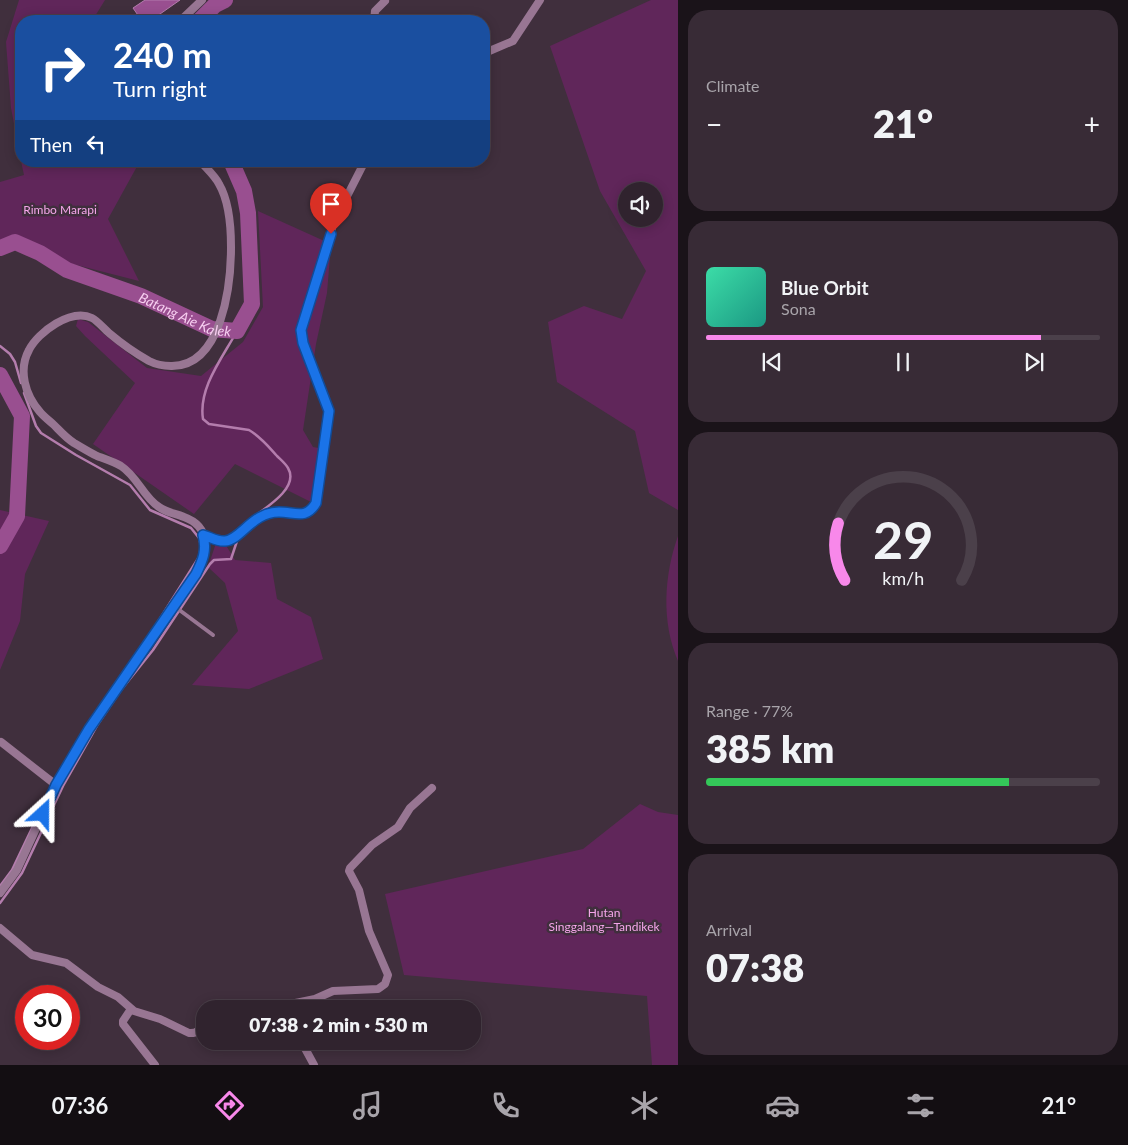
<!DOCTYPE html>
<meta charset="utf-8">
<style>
body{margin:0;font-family:Lato,sans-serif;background:#382b36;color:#f1f3f6;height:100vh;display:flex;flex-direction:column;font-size:19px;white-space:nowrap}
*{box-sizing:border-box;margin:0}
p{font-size:16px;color:#a8a4aa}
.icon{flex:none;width:28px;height:28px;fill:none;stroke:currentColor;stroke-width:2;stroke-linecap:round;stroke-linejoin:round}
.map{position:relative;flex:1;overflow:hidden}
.panel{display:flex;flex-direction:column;gap:10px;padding:10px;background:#1a1319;width:450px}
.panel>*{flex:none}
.top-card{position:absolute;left:15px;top:15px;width:475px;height:152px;border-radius:20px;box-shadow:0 2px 12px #0003,0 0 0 1px #4b404a;background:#1a4fa0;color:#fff;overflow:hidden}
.buttons{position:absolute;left:618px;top:182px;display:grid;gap:10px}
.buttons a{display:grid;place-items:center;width:45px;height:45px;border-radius:50%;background:#30232e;box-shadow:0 2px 12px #0003,0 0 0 1px #4b404a;font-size:25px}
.speed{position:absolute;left:15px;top:985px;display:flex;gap:10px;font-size:25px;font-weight:700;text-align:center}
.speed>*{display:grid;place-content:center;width:65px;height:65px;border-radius:50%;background:#30232e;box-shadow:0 2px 12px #0003,0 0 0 1px #4b404a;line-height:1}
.speed .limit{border:8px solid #d22;background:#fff;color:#111}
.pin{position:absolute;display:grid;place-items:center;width:42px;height:42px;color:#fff;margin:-51px -21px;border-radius:50% 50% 50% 0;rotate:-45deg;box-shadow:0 0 5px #0007}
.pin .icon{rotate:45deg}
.me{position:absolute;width:55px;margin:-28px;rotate:24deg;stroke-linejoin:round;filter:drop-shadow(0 0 4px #0008)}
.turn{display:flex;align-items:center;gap:18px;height:105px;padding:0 15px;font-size:22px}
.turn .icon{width:65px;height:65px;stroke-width:2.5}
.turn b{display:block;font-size:35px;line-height:42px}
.then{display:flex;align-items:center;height:48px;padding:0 15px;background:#0003;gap:10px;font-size:19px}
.big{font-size:38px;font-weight:800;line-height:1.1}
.panel .card{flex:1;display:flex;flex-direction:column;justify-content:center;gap:8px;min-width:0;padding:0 18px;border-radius:20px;background:#382b36}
.panel .dial{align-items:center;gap:0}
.dial svg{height:130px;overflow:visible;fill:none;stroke:#4b404a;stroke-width:7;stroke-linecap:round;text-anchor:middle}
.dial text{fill:#f1f3f6;stroke:none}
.song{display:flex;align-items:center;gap:15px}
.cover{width:60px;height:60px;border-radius:8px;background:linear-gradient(135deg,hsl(160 70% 55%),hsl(170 70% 35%))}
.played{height:5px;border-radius:2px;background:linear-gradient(90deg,#f888ea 85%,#4b404a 85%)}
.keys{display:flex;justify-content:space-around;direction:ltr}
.heat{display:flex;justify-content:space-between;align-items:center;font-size:28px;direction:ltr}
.charge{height:8px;border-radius:4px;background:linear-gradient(90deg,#34c759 77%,#4b404a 0)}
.trip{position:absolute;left:196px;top:1000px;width:285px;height:50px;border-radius:20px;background:#30232e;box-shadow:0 2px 12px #0003,0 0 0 1px #4b404a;font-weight:800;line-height:50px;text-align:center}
.dock{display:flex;height:80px;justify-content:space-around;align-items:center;background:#130e12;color:#a8a4aa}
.dock .icon{width:35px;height:35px}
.dock .active{color:#f888ea}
.dock b{font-size:22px;color:#f1f3f6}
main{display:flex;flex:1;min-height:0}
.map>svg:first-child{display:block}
.green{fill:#60265a;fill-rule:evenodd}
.water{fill:#994f90;stroke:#b47dad}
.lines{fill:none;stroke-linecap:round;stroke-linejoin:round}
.stream{stroke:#b47dad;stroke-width:2.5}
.river{stroke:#994f90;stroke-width:16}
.service{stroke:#987693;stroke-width:4}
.minor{stroke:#987693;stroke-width:8}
.route-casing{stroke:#114b97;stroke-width:12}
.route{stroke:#1a73e8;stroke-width:9}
.labels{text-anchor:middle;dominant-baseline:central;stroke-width:5;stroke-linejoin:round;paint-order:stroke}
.park-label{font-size:12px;fill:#f5a6ea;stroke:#402f3d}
.water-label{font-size:14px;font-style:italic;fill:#f7cef0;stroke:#402f3d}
</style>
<main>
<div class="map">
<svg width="678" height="1065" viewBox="0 0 678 1065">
<rect width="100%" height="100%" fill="#402f3d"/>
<!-- green -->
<g class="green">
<polygon points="19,0 105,0 92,21 21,21 21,160 11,108 6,42"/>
<path d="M651 0H678V510L649 493 635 431 557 382 548 322 584 306 622 319 646 271 600 191 550 46ZM626 191H654V219H626Z"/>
<polygon points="21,161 140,161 108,219 139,281 61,261 11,239 0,244 0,182 24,175"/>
<polygon points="258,211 331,244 327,293 316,344 303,430 313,447 329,450 319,506 235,464 194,514 93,444 135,383 85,336 76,326 78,319 88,322 147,368 201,376 243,342 263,307"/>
<polygon points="0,510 49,521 25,574 20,621 0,670"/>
<polygon points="219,534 235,560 271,563 277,599 311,617 323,659 249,689 192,685 238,631 225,583 208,567"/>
<path d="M678 536V661C661 622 664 575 678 536Z"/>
<polygon points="640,804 658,812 678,815 678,1065 652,1065 647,996 404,975 385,894 583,849"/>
</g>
<!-- water -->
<polygon class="water" points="145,0 180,0 150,21 142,21 133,8"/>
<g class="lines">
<!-- stream -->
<g class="stream">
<path d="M237 331C223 357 198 388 203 419L209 424 249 430C261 437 268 446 277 456 281 460 285 463 288 468 301 490 258 512 244 524"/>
<polyline points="0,346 10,354 15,362 21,383"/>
<polyline points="24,393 36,426 41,433 76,455 130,485 150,510 191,528 199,538 201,546 199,557 149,636"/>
<polyline points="84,731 99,709"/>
<polyline points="0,886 12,870 33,826"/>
<polyline points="0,903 22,873 63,786 98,724 121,690 153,650 210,564 214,560 231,559 237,541"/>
</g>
<!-- river -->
<g class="river">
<polyline points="199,21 215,5 225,0"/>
<path id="s1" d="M0 248 15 242 40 253 67 270 141 296 212 329 237 331 252 304 248 213 244 191 231 161"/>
<polyline points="0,375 22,416 17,516 0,546"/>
</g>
<!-- service -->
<polyline class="service" points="174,606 213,635"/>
<!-- minor -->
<g class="minor">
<polyline points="180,21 202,0"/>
<polyline points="374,21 375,11 385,1"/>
<polyline points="484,52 487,52 513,41 540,0"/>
<path d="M203 535C210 537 218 542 225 541 241 540 252 512 279 512 295 512 306 520 316 503L329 411 303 343 301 330 331 234 334 217 342 206 365 161"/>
<polyline points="1,742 56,785"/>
<path d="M0 893 17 870 56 785 82 740 197 574C207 552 212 527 184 517 175 513 167 513 159 507 143 497 138 477 121 466 114 462 105 459 97 456 89 452 81 447 74 443 66 438 60 431 54 425 50 421 44 417 40 412 25 395 18 370 29 350 38 332 71 308 92 318 98 321 104 329 109 333 122 344 135 353 149 361 157 365 163 366 171 366 222 367 231 285 231 247 231 228 229 201 219 184 215 176 206 168 200 161"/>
<path d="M0 928 32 955 66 963 98 987 118 997 134 1011 160 1019 189 1033C200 1034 201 1026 205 1018"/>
<polyline points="131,1009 123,1021 123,1024 155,1065"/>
<polyline points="210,1009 281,1006 315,999 333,991 378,989 385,984 388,975 369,931 359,890 349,871 350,868 372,845 398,827 410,808 432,788"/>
<polyline points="301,1041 314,1065"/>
</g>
</g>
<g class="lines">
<!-- route casing -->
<g class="route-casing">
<path id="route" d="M43 814 56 785 89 729 196 574C203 560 207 550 203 535 210 537 218 542 225 541 241 540 252 512 279 512 295 512 306 520 316 503L329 411 303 343 301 330 331 234"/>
</g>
<!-- route -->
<use href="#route" class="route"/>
</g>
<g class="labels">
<!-- park labels -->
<g class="park-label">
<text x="60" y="209">Rimbo Marapi</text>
<text x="604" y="912">Hutan<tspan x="604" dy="14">Singgalang—Tandikek</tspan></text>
</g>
<!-- water labels -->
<g class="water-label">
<text stroke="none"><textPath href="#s1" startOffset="202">Batang Aie Kalek</textPath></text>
</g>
</g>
</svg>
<div class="buttons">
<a><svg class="icon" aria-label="sound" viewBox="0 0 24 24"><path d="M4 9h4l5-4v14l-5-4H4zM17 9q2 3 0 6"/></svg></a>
</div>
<div class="speed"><div class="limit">30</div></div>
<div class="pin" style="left:331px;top:234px;background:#d93025"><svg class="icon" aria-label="arrive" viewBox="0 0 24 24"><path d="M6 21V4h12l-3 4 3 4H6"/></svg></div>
<svg class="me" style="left:43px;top:814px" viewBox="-20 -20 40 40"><path d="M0-17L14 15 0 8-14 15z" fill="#1a73e8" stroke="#fff" stroke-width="4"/></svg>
<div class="trip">07:38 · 2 min · 530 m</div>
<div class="top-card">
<div class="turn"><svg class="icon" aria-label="right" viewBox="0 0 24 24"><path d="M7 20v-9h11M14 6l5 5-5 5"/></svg><div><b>240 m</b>Turn right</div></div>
<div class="then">Then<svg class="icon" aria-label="left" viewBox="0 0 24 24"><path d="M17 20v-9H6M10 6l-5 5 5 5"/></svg></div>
</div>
</div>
<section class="panel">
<div class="card"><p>Climate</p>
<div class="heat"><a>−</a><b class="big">21°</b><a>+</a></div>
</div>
<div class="card">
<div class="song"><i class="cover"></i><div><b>Blue Orbit</b><p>Sona</p></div></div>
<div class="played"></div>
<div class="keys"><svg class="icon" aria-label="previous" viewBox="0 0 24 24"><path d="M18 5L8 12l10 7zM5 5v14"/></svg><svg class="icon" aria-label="pause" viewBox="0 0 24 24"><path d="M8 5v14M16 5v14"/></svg><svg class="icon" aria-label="next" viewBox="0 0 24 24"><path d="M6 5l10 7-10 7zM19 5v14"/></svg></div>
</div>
<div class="card dial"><svg viewBox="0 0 100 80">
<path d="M14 69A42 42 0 1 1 86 69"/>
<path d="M14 69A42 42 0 0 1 10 34" stroke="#f888ea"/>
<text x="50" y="56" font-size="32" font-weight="700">29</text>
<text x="50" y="72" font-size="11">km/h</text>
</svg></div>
<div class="card"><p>Range · 77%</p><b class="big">385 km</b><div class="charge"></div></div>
<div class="card"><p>Arrival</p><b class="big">07:38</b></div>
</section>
</main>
<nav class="dock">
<b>07:36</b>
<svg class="icon active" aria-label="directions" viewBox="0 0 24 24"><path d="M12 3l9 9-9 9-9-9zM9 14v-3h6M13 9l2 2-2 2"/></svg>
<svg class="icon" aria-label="music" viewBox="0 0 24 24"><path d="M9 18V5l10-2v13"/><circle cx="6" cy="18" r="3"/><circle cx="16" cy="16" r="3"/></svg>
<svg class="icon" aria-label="phone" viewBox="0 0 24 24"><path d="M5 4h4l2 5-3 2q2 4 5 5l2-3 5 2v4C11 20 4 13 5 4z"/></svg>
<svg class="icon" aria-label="climate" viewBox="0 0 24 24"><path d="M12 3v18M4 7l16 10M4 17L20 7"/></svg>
<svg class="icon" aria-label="car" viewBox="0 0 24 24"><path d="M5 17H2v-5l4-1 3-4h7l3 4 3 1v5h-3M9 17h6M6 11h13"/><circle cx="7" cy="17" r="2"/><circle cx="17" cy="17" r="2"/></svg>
<svg class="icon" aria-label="filters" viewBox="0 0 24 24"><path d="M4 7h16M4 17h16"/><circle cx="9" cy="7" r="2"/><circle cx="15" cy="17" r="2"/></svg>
<b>21°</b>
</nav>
